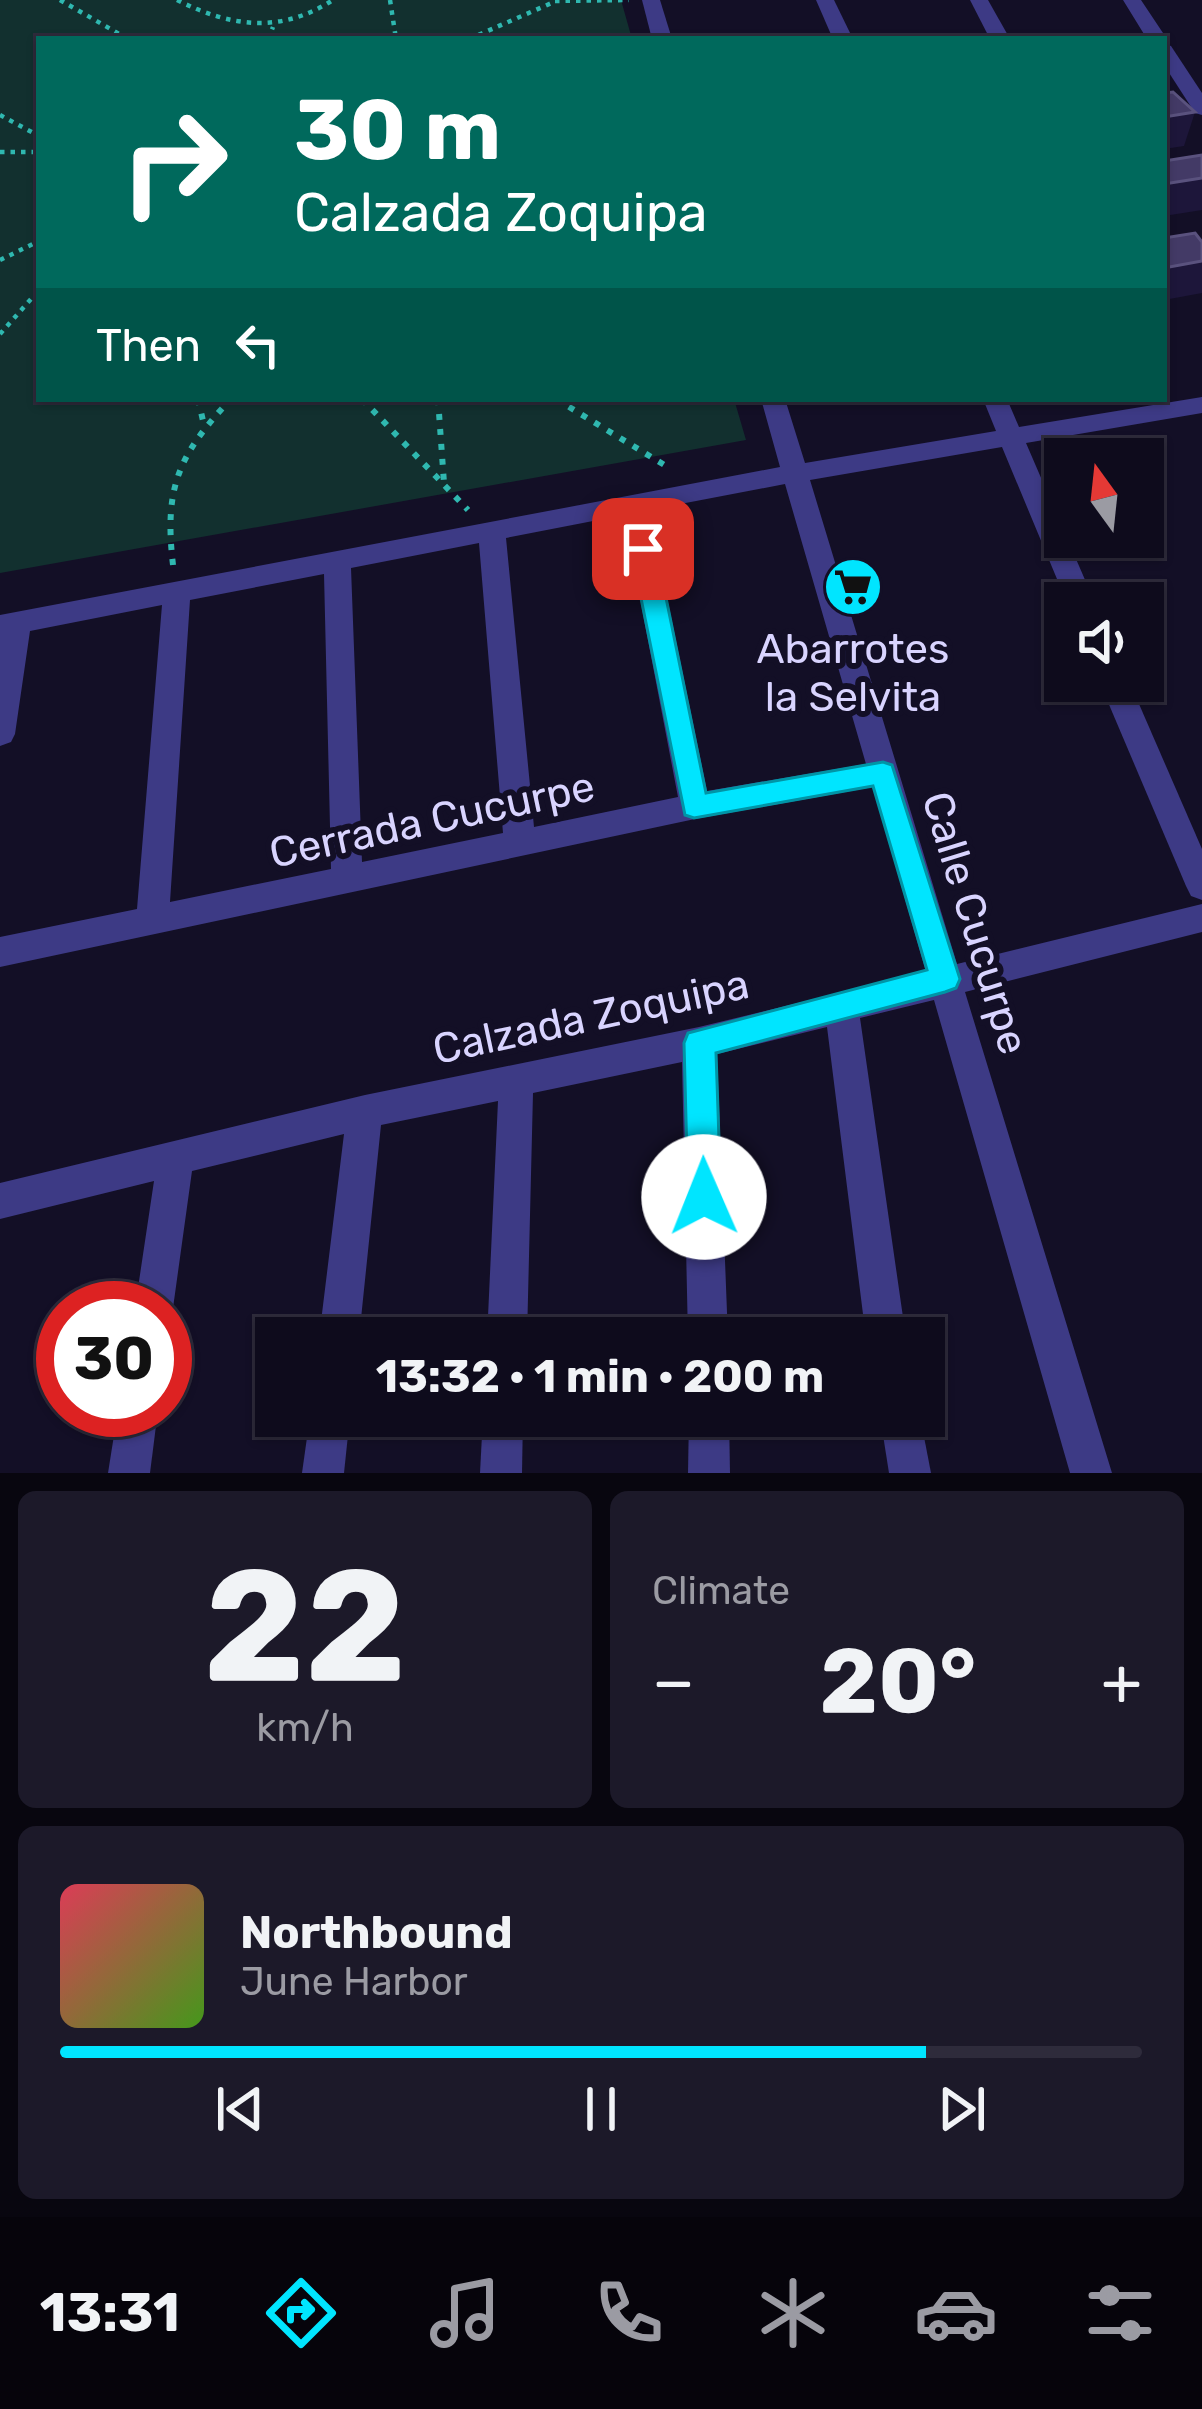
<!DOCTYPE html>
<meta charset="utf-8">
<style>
body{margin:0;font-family:Rubik,sans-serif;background:#1c1929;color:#f1f3f6;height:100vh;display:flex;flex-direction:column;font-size:45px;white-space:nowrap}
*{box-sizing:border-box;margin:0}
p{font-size:39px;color:#9b9ba3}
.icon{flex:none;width:66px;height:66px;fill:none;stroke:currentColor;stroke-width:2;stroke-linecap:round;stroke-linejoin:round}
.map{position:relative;height:1473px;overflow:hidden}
.details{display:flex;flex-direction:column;gap:18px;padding:18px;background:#08060f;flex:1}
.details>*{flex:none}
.hud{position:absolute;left:36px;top:36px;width:1131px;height:366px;border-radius:0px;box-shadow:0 3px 9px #0004,0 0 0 3px #2e2b3b;background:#00695c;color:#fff;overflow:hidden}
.needle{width:78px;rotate:345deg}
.tools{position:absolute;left:1044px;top:438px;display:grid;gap:24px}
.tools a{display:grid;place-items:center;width:120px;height:120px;border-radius:0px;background:#0e0b1c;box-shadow:0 3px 9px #0004,0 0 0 3px #2e2b3b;font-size:60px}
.speed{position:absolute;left:36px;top:1281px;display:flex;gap:24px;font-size:60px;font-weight:700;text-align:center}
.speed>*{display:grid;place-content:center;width:156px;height:156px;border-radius:50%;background:#0e0b1c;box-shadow:0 3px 9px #0004,0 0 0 3px #2e2b3b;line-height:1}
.speed .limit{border:18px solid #d22;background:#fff;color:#111}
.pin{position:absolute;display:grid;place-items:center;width:102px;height:102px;color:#fff;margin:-51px;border-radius:24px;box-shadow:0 6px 18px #0006}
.me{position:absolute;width:132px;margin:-66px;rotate:359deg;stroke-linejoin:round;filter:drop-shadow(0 0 9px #0008)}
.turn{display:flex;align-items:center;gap:42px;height:252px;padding:0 60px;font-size:54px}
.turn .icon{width:156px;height:156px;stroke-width:2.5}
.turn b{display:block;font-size:84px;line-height:102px}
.then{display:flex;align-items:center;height:114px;padding:0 60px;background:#0003;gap:24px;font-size:45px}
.big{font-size:90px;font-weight:700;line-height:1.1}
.details .card{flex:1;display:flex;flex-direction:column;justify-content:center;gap:18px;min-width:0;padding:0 42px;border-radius:18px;background:#1c1929}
.details .dial{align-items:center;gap:0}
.dial b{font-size:156px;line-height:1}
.song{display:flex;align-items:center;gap:36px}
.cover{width:144px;height:144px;border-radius:18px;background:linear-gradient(135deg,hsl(350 70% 55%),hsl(100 70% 35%))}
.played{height:12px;border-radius:6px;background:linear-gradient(90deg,#00e5ff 80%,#2e2b3b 80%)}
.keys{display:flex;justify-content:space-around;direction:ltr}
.heat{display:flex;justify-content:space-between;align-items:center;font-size:66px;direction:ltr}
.details .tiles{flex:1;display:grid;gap:18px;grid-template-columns:1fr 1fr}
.card:last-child{grid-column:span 2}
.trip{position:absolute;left:255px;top:1317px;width:690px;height:120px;border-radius:0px;background:#0e0b1c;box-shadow:0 3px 9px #0004,0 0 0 3px #2e2b3b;font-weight:700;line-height:120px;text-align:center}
.tab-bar{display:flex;height:192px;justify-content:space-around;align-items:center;background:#06040b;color:#9b9ba3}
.tab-bar .icon{width:84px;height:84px}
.tab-bar .active{color:#00e5ff}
.tab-bar b{font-size:54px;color:#f1f3f6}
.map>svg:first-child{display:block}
.green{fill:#12302f}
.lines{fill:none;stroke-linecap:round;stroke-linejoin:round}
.path-far1{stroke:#2fb8b0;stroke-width:4.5;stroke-dasharray:4.5 6;stroke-linecap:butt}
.path{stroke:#2fb8b0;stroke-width:6;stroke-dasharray:6 9;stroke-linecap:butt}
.street{fill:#3d3a85;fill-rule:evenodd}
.shaded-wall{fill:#1d163a}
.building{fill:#433a66;stroke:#5a527e;stroke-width:3}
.route{fill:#00e5ff;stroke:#0095a6;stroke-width:3}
.labels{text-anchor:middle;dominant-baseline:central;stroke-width:12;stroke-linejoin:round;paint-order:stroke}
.poi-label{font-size:42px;fill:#d9d4ff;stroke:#130f26}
.street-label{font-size:42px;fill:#d9d4ff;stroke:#130f26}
</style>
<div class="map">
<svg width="1202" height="1473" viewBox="0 0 1202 1473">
<rect width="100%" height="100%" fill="#130f26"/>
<!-- green -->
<polygon class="green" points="0,0 621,0 632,39 39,39 39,399 734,399 746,440 0,573"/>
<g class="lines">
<!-- path-far1 -->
<g class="path-far1">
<polyline points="60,0 128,39"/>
<path d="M177 0C231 27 280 34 333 0"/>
<polyline points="390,0 396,39"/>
<polyline points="555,1 629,0"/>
<polyline points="268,39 273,27"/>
<polyline points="469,39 554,2"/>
<polyline points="0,115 39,136"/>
<polyline points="0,152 39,152"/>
<polyline points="0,260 39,241"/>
<polyline points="0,334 39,290"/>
</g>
<!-- path -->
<g class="path">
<polyline points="198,399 204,425"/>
<polyline points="362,399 468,510"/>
<polyline points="438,399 444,483"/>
<polyline points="556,399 671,469"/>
<path d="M173 565C164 488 178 455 231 399"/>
</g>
<!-- street -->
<g class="street">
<polygon points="642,0 660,0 672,39 652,39"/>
<polygon points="816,0 834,0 853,39 833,39"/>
<polygon points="970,0 988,0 1010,39 990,39"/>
<polygon points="1123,0 1141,0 1167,39 1164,43 1164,39 1147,39"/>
<polygon points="1164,44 1171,46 1202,93 1202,115 1195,113 1164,65"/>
<path d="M1202 397V413L1026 443 1095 603H1067L1002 447 810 480 957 964 1202 904V932L965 992 1112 1473H1070L934 1000 860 1018 906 1338H866L827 1027 717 1054 728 1338H688L682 1062 533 1093 527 1338H487L498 1101 381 1125 359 1338H319L344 1134 192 1171 173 1308 165 1323V1308H135L154 1181 0 1219V1183L365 1095 699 1027 926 972 873 787 695 819 0 967V937L137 909 162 605 30 631 15 734 11 742 0 746V615L780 467 761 399H785L805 463 996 431 983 399H1007L1019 427ZM785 484 866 764 707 791 649 510ZM624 515 678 797 534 827 506 538ZM479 543 503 833 362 862 351 568ZM324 574 331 869 170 902 190 600Z"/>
<polygon points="1099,681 1129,681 1202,849 1202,900 1191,896 1186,886"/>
<polygon points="118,1410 158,1410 150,1473 108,1473"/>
<polygon points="310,1416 350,1416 344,1473 302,1473"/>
<polygon points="483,1416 523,1416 522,1473 480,1473"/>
<polygon points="689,1416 729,1416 730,1473 688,1473"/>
<polygon points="880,1416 920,1416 931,1473 889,1473"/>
</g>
</g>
<!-- shaded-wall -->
<g class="shaded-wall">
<polygon points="1195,112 1184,146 1164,149 1164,117"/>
<polygon points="1202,178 1202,210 1164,216 1164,184"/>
<polygon points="1202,261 1202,293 1164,300 1164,268"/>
</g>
<!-- building -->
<g class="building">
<polygon points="1173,92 1195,112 1164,117 1164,93"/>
<polygon points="1202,155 1202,178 1164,184 1164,161"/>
<polygon points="1195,233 1202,242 1202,261 1164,268 1164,238"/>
</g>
<!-- route -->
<polygon class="route" points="643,540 656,549 706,793 883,762 892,765 960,979 956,988 945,992 716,1053 721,1197 716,1209 704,1214 693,1209 688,1197 684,1043 688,1033 927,970 873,786 694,818 685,815 631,549"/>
<!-- icons -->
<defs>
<g id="supermarket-disc" transform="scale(3)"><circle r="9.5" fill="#00e5ff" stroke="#130f26"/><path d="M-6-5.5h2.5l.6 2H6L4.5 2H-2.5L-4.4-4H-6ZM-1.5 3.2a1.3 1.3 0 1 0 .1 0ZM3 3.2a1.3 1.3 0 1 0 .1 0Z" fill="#111"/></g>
</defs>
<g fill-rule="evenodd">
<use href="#supermarket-disc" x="853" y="587"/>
</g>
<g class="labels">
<!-- poi labels -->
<g class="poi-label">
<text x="853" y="649">Abarrotes<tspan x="853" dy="48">la Selvita</tspan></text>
</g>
<!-- street labels -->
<g class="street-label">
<text transform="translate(432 820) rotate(-12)">Cerrada Cucurpe</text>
<text transform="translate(975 923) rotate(73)">Calle Cucurpe</text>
<text transform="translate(591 1017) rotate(-12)">Calzada Zoquipa</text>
</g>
</g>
</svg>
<div class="tools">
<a><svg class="needle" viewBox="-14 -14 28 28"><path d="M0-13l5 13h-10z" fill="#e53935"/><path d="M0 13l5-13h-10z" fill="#9b9ba3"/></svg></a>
<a><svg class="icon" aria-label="sound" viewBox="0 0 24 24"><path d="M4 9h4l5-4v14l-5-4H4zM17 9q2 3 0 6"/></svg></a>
</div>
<div class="speed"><div class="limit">30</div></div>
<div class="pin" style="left:643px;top:549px;background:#d93025"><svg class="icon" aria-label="arrive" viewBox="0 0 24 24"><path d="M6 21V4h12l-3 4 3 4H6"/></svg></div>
<svg class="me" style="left:704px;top:1197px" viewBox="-20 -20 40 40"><circle r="19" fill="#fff"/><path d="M0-13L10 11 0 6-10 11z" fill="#00e5ff"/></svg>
<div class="trip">13:32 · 1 min · 200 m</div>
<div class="hud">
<div class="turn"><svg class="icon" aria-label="right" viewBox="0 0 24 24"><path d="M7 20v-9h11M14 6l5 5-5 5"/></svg><div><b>30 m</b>Calzada Zoquipa</div></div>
<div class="then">Then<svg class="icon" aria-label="left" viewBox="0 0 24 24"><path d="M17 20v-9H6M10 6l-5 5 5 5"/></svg></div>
</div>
</div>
<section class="details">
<div class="tiles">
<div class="card dial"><b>22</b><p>km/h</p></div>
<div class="card"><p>Climate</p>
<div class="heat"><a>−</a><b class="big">20°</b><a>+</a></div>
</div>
<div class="card">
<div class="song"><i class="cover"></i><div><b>Northbound</b><p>June Harbor</p></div></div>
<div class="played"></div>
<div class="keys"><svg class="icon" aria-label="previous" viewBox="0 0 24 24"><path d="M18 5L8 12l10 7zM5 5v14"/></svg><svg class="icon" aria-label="pause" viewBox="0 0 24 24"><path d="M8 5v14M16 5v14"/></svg><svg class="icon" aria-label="next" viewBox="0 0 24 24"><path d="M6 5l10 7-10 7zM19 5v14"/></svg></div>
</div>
</div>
</section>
<nav class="tab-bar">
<b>13:31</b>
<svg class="icon active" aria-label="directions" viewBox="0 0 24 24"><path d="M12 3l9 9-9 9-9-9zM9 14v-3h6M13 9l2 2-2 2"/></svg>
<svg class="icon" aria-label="music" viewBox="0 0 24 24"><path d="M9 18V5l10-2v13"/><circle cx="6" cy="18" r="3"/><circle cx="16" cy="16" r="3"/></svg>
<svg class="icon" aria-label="phone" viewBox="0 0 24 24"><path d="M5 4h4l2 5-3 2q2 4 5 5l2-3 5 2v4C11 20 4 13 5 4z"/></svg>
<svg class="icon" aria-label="climate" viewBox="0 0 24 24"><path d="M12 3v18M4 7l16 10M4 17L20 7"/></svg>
<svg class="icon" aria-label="car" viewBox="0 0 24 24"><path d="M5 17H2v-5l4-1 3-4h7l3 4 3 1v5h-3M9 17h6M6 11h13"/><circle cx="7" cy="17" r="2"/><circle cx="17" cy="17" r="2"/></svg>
<svg class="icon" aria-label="filters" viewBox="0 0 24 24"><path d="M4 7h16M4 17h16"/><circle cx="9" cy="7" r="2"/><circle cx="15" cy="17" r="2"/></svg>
</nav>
